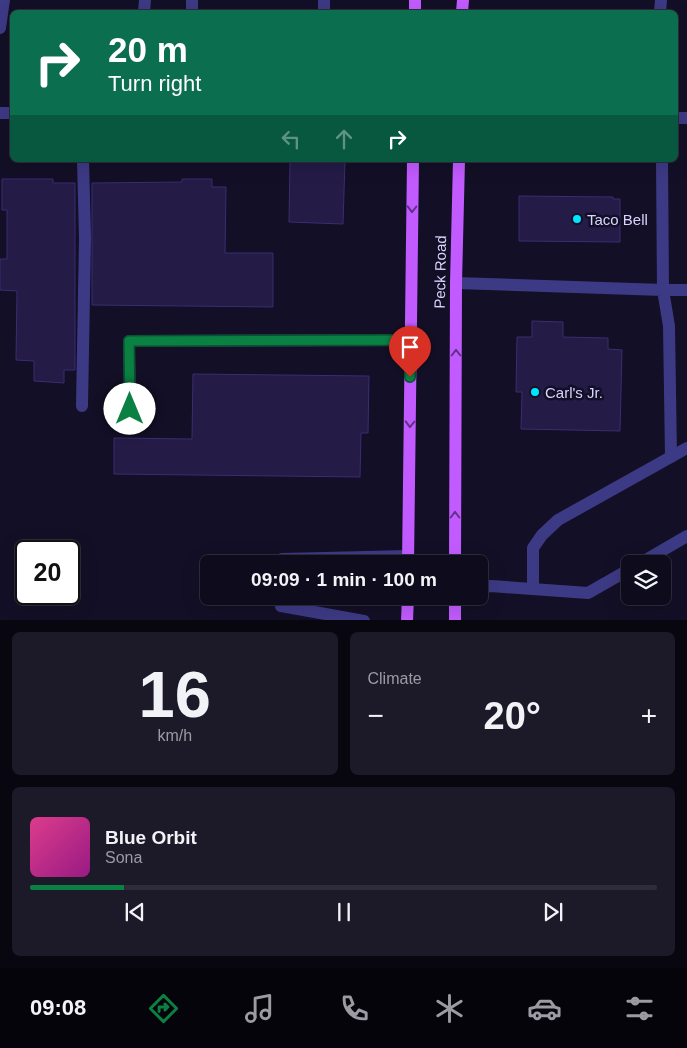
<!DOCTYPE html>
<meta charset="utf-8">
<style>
body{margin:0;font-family:Arial,sans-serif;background:#1c1929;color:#f1f3f6;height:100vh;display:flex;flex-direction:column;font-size:19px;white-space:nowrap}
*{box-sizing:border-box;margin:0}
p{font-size:16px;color:#9b9ba3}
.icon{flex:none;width:28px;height:28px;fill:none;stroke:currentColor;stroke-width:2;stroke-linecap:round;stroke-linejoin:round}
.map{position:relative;height:620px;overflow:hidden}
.side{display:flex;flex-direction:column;gap:12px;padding:12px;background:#08060f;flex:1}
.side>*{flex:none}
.guide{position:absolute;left:10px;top:10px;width:668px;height:152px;border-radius:8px;box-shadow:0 5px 20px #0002,0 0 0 1px #2e2b3b;background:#0b6e4f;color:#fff;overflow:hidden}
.tools{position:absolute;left:621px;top:555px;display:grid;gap:10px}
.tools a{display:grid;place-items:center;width:50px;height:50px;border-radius:8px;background:#0e0b1c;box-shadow:0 5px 20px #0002,0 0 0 1px #2e2b3b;font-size:25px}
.speed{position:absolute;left:15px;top:540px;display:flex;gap:10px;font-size:25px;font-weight:700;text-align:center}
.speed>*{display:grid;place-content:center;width:65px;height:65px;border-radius:50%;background:#0e0b1c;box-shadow:0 5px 20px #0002,0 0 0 1px #2e2b3b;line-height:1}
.speed .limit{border:2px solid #111;border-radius:8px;background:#fff;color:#111}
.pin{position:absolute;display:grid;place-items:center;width:42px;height:42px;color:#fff;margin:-51px -21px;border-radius:50% 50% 50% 0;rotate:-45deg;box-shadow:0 0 5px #0007}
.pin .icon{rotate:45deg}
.me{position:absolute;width:55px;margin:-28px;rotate:0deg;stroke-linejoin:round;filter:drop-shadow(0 0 4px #0008)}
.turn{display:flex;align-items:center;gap:18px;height:105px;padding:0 15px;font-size:22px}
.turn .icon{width:65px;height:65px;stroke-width:2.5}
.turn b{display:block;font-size:35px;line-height:42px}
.lanes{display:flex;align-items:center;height:48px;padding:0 15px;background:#0003;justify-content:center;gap:25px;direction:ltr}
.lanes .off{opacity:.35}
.big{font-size:38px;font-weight:600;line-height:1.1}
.side .widget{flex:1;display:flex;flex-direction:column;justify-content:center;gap:8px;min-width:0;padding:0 18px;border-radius:8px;background:#1c1929}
.side .dial{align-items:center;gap:0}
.dial b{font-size:65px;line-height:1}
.song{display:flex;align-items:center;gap:15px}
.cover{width:60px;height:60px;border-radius:8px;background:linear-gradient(135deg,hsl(330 70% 55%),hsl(310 70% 35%))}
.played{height:5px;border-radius:2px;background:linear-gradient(90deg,#0b8043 15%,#2e2b3b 15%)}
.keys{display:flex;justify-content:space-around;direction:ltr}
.heat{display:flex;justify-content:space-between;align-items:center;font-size:28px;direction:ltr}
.side .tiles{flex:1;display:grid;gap:12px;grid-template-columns:1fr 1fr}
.widget:last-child{grid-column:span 2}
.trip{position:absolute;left:200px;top:555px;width:288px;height:50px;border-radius:8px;background:#0e0b1c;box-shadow:0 5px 20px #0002,0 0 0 1px #2e2b3b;font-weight:600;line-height:50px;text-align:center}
.menu{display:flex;height:80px;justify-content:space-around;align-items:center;background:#06040b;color:#9b9ba3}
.menu .icon{width:35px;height:35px}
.menu .selected{color:#0b8043}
.menu b{font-size:22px;color:#f1f3f6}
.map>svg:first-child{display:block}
.building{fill:#241b47;stroke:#3b2d73}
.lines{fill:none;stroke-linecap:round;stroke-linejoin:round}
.minor{stroke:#3d3a85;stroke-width:12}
.major{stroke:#c25bff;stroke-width:12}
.oneway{stroke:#623188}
.route-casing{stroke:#07532c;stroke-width:12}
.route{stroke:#0b8043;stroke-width:9}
.poi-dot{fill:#00e5ff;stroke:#130f26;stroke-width:2}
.labels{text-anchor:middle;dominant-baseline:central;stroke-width:5;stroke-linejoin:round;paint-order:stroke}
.poi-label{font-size:15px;fill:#d9d4ff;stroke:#130f26;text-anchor:start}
.street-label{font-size:15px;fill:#d9d4ff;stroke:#130f26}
</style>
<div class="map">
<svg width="687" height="621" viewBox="0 0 687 621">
<rect width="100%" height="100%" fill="#130f26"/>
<!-- building -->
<g class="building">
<polygon points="290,160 345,160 343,224 289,222"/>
<polygon points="2,179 53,179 53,183 75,183 75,370 64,370 64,383 34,381 34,361 16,360 17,291 0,290 0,259 7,259 7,210 2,210"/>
<polygon points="182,179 212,179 212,187 226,187 225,253 273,253 273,307 92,305 92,183 182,182"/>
<polygon points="519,196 613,197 613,199 620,199 620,242 519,241"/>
<polygon points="532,321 563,322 563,337 608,338 608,349 622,350 620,431 521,429 522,392 516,392 517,337 532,337"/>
<polygon points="193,374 369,376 368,433 361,433 360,477 114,474 114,438 192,439"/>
</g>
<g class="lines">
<!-- minor -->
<g class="minor">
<polyline points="192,0 192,12"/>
<polyline points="144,12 145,0"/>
<polyline points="324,12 324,0"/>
<polyline points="660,12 661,0"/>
<polyline points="0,28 4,0"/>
<polyline points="0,113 12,113"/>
<polyline points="675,118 687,118"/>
<polyline points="662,160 663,290 687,290"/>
<polyline points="456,283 663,290 669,326 671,457"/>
<polyline points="82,406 85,238 83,160"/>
<polyline points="130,409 129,341 411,340"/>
<polyline points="282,564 282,559 408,556"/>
<polyline points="639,564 687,536"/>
<polyline points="479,588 491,586 588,593 630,569"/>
<polyline points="533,589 533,548 542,535 558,520 687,448"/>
<polyline points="281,596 281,606 364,621"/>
</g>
<!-- major -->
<g class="major">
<polyline points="415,12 415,0"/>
<polyline points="462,12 463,0"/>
<polyline points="408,564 413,160"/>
<polyline points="455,564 456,283 459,160"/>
<polyline points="407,621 408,596"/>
<polyline points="455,621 455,596"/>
</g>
</g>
<!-- one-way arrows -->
<defs><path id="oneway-chevron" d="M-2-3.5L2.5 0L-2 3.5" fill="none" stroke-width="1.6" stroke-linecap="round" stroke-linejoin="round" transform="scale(1.25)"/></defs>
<g class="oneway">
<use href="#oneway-chevron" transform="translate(412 209) rotate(91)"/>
<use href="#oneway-chevron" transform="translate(456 353) rotate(-90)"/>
<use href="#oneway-chevron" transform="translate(410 424) rotate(91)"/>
<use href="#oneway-chevron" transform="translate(455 515) rotate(-90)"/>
</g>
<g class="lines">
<!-- route casing -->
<g class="route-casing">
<polyline id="route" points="130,409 129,341 411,340 410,377"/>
</g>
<!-- route -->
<use href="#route" class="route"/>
</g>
<!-- markers -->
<g class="poi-dot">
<circle cx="577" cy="219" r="5"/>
<circle cx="535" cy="392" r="5"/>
</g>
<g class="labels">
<!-- poi labels -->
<g class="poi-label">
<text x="587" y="219">Taco Bell</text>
<text x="545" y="392">Carl's Jr.</text>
</g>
<!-- street labels -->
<g class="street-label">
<text transform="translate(440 272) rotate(-89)">Peck Road</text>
</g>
</g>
</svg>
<div class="tools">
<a><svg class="icon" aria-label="layers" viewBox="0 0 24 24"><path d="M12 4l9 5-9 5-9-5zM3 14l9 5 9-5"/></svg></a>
</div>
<div class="speed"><div class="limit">20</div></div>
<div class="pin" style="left:410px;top:377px;background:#d93025"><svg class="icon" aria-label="arrive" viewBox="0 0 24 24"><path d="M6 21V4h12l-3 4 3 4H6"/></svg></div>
<svg class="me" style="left:130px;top:409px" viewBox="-20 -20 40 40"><circle r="19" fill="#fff"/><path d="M0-13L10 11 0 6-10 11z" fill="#0b8043"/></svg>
<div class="trip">09:09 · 1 min · 100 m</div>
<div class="guide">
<div class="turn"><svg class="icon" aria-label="right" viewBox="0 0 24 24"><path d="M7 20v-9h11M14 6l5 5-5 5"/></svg><div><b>20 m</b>Turn right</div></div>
<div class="lanes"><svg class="icon off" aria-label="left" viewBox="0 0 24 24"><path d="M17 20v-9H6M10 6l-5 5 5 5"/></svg><svg class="icon off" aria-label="ahead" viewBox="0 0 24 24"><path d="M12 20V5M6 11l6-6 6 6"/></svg><svg class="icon" aria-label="right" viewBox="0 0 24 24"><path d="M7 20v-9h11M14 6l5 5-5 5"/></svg></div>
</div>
</div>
<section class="side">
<div class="tiles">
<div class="widget dial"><b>16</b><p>km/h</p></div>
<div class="widget"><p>Climate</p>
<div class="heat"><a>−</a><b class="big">20°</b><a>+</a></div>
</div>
<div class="widget">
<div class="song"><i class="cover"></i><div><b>Blue Orbit</b><p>Sona</p></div></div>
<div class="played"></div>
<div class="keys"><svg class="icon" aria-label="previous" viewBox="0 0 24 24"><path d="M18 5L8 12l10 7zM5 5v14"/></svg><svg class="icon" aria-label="pause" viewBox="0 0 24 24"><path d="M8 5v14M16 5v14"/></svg><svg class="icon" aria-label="next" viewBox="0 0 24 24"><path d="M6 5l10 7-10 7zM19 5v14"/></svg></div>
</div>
</div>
</section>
<nav class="menu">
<b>09:08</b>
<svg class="icon selected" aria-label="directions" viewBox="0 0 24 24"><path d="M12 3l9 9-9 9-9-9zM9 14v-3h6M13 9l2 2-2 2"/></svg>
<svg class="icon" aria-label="music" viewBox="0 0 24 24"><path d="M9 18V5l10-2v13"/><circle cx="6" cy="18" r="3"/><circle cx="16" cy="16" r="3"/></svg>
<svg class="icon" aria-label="phone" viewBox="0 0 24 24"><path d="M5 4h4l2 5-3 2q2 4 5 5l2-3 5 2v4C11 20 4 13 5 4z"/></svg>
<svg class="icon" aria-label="climate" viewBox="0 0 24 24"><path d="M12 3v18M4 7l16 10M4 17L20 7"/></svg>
<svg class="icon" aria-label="car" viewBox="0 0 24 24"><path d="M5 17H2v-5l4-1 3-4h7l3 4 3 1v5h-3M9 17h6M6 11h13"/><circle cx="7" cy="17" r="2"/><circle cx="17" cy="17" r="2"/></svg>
<svg class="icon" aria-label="filters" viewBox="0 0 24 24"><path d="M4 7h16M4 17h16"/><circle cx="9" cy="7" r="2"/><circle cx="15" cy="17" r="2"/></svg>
</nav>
